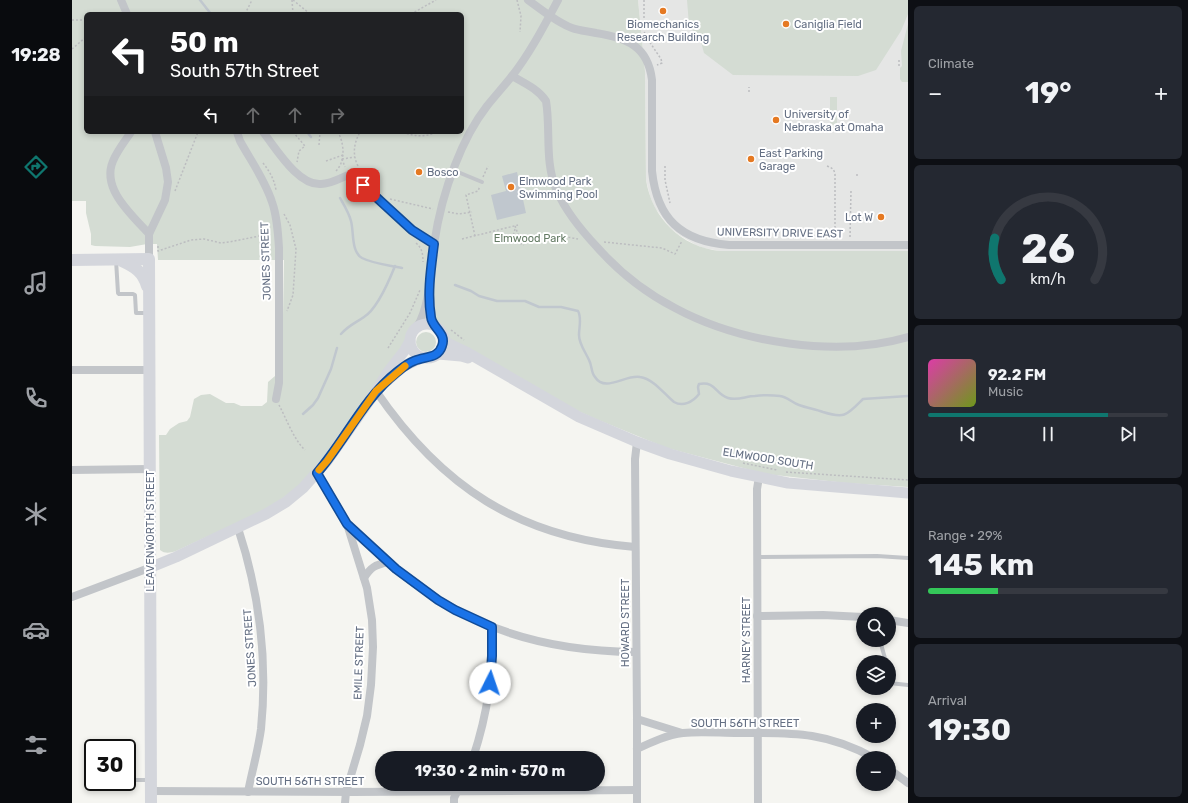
<!DOCTYPE html>
<meta charset="utf-8">
<style>
body{margin:0;font-family:Rubik,sans-serif;background:#242831;color:#f1f3f6;height:100vh;display:flex;flex-direction:column;font-size:15px;white-space:nowrap}
*{box-sizing:border-box;margin:0}
p{font-size:13px;color:#9ea1a6}
.icon{flex:none;width:22px;height:22px;fill:none;stroke:currentColor;stroke-width:2;stroke-linecap:round;stroke-linejoin:round}
.map{position:relative;flex:1;overflow:hidden}
.panel{display:flex;flex-direction:column;gap:6px;padding:6px;background:#0d0f14;width:280px}
.panel>*{flex:none}
.guide{position:absolute;left:12px;top:12px;width:380px;height:122px;border-radius:6px;box-shadow:0 2px 6px #0003;background:#202124;color:#fff;overflow:hidden}
.fabs{position:absolute;left:784px;top:607px;display:grid;gap:8px}
.fabs a{display:grid;place-items:center;width:40px;height:40px;border-radius:50%;background:#171b24;box-shadow:0 2px 6px #0003;font-size:20px}
.speed{position:absolute;left:12px;top:739px;display:flex;gap:8px;font-size:20px;font-weight:700;text-align:center}
.speed>*{display:grid;place-content:center;width:52px;height:52px;border-radius:50%;background:#171b24;box-shadow:0 2px 6px #0003;line-height:1}
.speed .limit{border:2px solid #111;border-radius:6px;background:#fff;color:#111}
.pin{position:absolute;display:grid;place-items:center;width:34px;height:34px;color:#fff;margin:-17px;border-radius:8px;box-shadow:0 2px 6px #0006}
.me{position:absolute;width:44px;margin:-22px;rotate:4deg;stroke-linejoin:round;filter:drop-shadow(0 0 3px #0008)}
.turn{display:flex;align-items:center;gap:14px;height:84px;padding:0 20px;font-size:18px}
.turn .icon{width:52px;height:52px;stroke-width:2.5}
.turn b{display:block;font-size:28px;line-height:34px}
.lanes{display:flex;align-items:center;height:38px;padding:0 20px;background:#0003;justify-content:center;gap:20px;direction:ltr}
.lanes .off{opacity:.35}
.big{font-size:30px;font-weight:700;line-height:1.1}
.panel .widget{flex:1;display:flex;flex-direction:column;justify-content:center;gap:6px;min-width:0;padding:0 14px;border-radius:6px;background:#242831}
.panel .dial{align-items:center;gap:0}
.dial svg{height:104px;overflow:visible;fill:none;stroke:#363941;stroke-width:7;stroke-linecap:round;text-anchor:middle}
.dial text{fill:#f1f3f6;stroke:none}
.song{display:flex;align-items:center;gap:12px}
.cover{width:48px;height:48px;border-radius:6px;background:linear-gradient(135deg,hsl(320 70% 55%),hsl(80 70% 35%))}
.played{height:4px;border-radius:2px;background:linear-gradient(90deg,#0f766e 75%,#363941 75%)}
.keys{display:flex;justify-content:space-around;direction:ltr}
.heat{display:flex;justify-content:space-between;align-items:center;font-size:22px;direction:ltr}
.charge{height:6px;border-radius:3px;background:linear-gradient(90deg,#34c759 29%,#363941 0)}
.trip{position:absolute;left:303px;top:751px;width:230px;height:40px;border-radius:20px;background:#171b24;box-shadow:0 2px 6px #0003;font-weight:700;line-height:40px;text-align:center}
main{display:flex;flex:1;min-height:0}
.tabs{display:flex;flex-direction:column;width:72px;justify-content:space-around;align-items:center;background:#090b0e;color:#9ea1a6}
.tabs .icon{width:28px;height:28px}
.tabs .selected{color:#0f766e}
.tabs b{font-size:18px;color:#f1f3f6}
.map>svg:first-child{display:block}
.built{fill:#e5e6e5}
.green{fill:#d4dcd3;fill-rule:evenodd}
.water{fill:#c0c7ce}
.lines{fill:none;stroke-linecap:round;stroke-linejoin:round}
.stream{stroke:#c0c7ce;stroke-width:2.5}
.path{stroke:#bcbdc0;stroke-width:1.5;stroke-dasharray:2 2;stroke-linecap:butt}
.lane{stroke:#c2c5c9;stroke-width:4}
.street{stroke:#c2c5c9;stroke-width:8}
.secondary{stroke:#d4d6dc;stroke-width:11}
.primary{stroke:#d4d6dc;stroke-width:12}
.route-casing{stroke:#114b97;stroke-width:10}
.route{stroke:#1a73e8;stroke-width:7}
.slow{stroke:#f59e0b;stroke-width:7}
.poi-dot{fill:#e57922;stroke:#fff;stroke-width:1.5}
.labels{text-anchor:middle;dominant-baseline:central;stroke-width:4;stroke-linejoin:round;paint-order:stroke}
.poi-label{font-size:11px;fill:#646f83;stroke:#fff;text-anchor:start}
.street-label{font-size:11px;fill:#646f83;stroke:#fff}
.park-label{font-size:11px;fill:#637a63;stroke:#fff}
</style>
<main>
<nav class="tabs">
<b>19:28</b>
<svg class="icon selected" aria-label="directions" viewBox="0 0 24 24"><path d="M12 3l9 9-9 9-9-9zM9 14v-3h6M13 9l2 2-2 2"/></svg>
<svg class="icon" aria-label="music" viewBox="0 0 24 24"><path d="M9 18V5l10-2v13"/><circle cx="6" cy="18" r="3"/><circle cx="16" cy="16" r="3"/></svg>
<svg class="icon" aria-label="phone" viewBox="0 0 24 24"><path d="M5 4h4l2 5-3 2q2 4 5 5l2-3 5 2v4C11 20 4 13 5 4z"/></svg>
<svg class="icon" aria-label="climate" viewBox="0 0 24 24"><path d="M12 3v18M4 7l16 10M4 17L20 7"/></svg>
<svg class="icon" aria-label="car" viewBox="0 0 24 24"><path d="M5 17H2v-5l4-1 3-4h7l3 4 3 1v5h-3M9 17h6M6 11h13"/><circle cx="7" cy="17" r="2"/><circle cx="17" cy="17" r="2"/></svg>
<svg class="icon" aria-label="filters" viewBox="0 0 24 24"><path d="M4 7h16M4 17h16"/><circle cx="9" cy="7" r="2"/><circle cx="15" cy="17" r="2"/></svg>
</nav>
<div class="map">
<svg width="836" height="803" viewBox="0 0 836 803">
<rect width="100%" height="100%" fill="#f5f5f1"/>
<!-- built -->
<polygon class="built" points="566,0 836,0 836,251 648,251 632,248 624,245 607,235 598,228 583,208 578,196 574,180 573,71"/>
<!-- green -->
<g class="green">
<path d="M0 0H566L573 71 574 180C580 218 609 247 648 251H836V487L774 483 694 474 595 448 524 419 506 411 376 339 364 322 346 320 335 332 331 347 300 393 231 484 195 509 104 551C98 553 93 554 88 550V546L87 435H94L98 429 107 423 115 421 118 417 122 399 129 395 138 394 154 403H162L169 406H190L195 402 196 382 210 370 212 260H86L85 244H75L58 247 23 246 19 245V234L14 213V201H0ZM14 14H390V132H14Z"/>
<polygon points="615,0 836,0 836,14 829,31 804,70 786,76 661,75 632,53 629,42 617,25"/>
<polygon points="836,24 836,82 830,82 828,79 828,68 830,66 829,51"/>
<polygon points="758,97 765,97 765,125 762,129 758,129"/>
<circle cx="354" cy="342" r="10"/>
</g>
<!-- water -->
<polygon class="water" points="445,172 454,213 425,220 419,195 434,191 430,176"/>
<g class="lines">
<!-- stream -->
<g class="stream">
<polyline points="128,0 139,14"/>
<polyline points="235,132 239,137"/>
<path d="M268 198C272 205 277 213 279 221 282 232 279 252 290 258 302 264 317 265 330 268"/>
<path d="M383 285 399 291 407 296 425 301H453L467 307H489L506 311C510 318 507 327 507 335 507 344 513 351 517 360 520 365 519 373 523 377 533 393 554 374 568 377 582 379 592 394 602 402 611 407 621 402 627 394L626 387 627 384C644 381 643 394 656 398 666 401 674 396 683 396 691 395 700 395 708 396 716 397 720 403 727 405 735 408 743 409 751 412 773 419 775 415 791 399L836 396"/>
<path d="M269 334C277 325 282 324 292 317 305 309 317 281 323 266"/>
<polyline points="231,414 241,405 246,398 259,369 265,348"/>
</g>
<!-- path -->
<g class="path">
<polyline points="220,0 221,14"/>
<polyline points="221,0 238,14"/>
<polyline points="445,0 449,16 448,32"/>
<polyline points="572,0 572,30 573,35 589,59 590,63 585,65"/>
<polyline points="173,14 180,0"/>
<polyline points="339,14 364,0"/>
<polyline points="0,20 14,20"/>
<polyline points="0,49 14,37"/>
<polyline points="827,60 827,66"/>
<polyline points="677,92 677,87"/>
<polyline points="221,132 233,146 227,151 225,162"/>
<path d="M331 132C343 137 354 137 365 132"/>
<polyline points="247,145 248,132"/>
<polyline points="270,159 273,167"/>
<polyline points="270,159 283,157"/>
<polyline points="254,161 271,155"/>
<path d="M191 163C198 172 202 179 204 190"/>
<path d="M286 166C280 154 282 143 288 132"/>
<polyline points="593,166 593,180 598,203"/>
<path d="M755 166C760 168 762 169 763 174V230L761 235"/>
<path d="M264 171C274 161 272 143 266 132"/>
<polyline points="785,174 785,177"/>
<polyline points="411,177 416,166"/>
<polyline points="449,178 450,180"/>
<polyline points="103,191 126,132"/>
<polyline points="318,199 361,209"/>
<polyline points="376,212 387,214 400,212"/>
<polyline points="212,214 218,225 224,249 221,295 215,311"/>
<path d="M443 226 446 234C456 243 478 237 490 237 496 237 501 238 506 239"/>
<polyline points="697,227 697,230 702,232 717,233 737,236 761,235 770,236"/>
<polyline points="443,229 440,240 452,245"/>
<polyline points="403,236 394,195 406,191 408,186"/>
<polyline points="672,237 676,232 677,227"/>
<polyline points="778,237 779,191"/>
<polyline points="390,239 446,225"/>
<polyline points="532,242 590,248 603,254 610,241"/>
<path d="M344 243C350 248 351 254 351 262"/>
<polyline points="86,246 86,251 119,240 132,239 149,243 157,242 198,234"/>
<polyline points="379,330 392,340"/>
<polyline points="316,348 338,313 348,290"/>
<path d="M207 405C214 418 222 440 233 450"/>
<polyline points="671,463 705,470"/>
<polyline points="714,472 836,480"/>
</g>
<!-- lane -->
<g class="lane">
<polyline points="381,170 410,182"/>
<polyline points="44,260 46,293 47,294 61,294 63,295 64,313 76,313"/>
<polyline points="685,557 805,556 836,558"/>
<polyline points="810,640 809,644 814,662"/>
<polyline points="817,683 836,685"/>
<polyline points="55,780 78,780"/>
</g>
<!-- street -->
<g class="street">
<polyline points="49,0 55,14"/>
<path d="M456 0C470 10 484 22 500 28 508 31 516 31 524 33 555 38 576 46 580 80V171C585 219 609 241 657 245H836"/>
<path d="M440 76C452 83 466 89 474 101 479 130 472 163 485 191 494 212 509 230 525 247 547 272 574 293 603 308 668 343 765 358 836 337"/>
<path d="M59 132C53 141 45 151 41 161 29 189 60 215 77 234"/>
<path d="M165 132 168 141C179 161 193 180 200 202 205 216 206 232 207 248V383L204 399"/>
<path d="M191 132C204 148 226 186 249 184 260 184 270 177 281 173L285 180 340 230 362 244"/>
<polyline points="77,259 77,234 93,200 96,182 94,168 83,132"/>
<polyline points="358,296 360,321 366,329"/>
<path d="M345 327C358 307 359 268 362 244 366 218 373 190 383 165 391 144 401 124 415 106 423 96 432 86 440 76 458 53 472 26 486 0"/>
<polyline points="0,370 77,370"/>
<path d="M304 391C369 486 447 538 563 547"/>
<polyline points="0,470 78,469"/>
<polyline points="245,473 275,524 295,588 300,620 301,647 299,685 295,716 288,745 274,792 273,803"/>
<path d="M276 525C292 540 308 556 325 570 398 629 471 651 564 652"/>
<path d="M166 528C188 595 196 659 189 729 186 751 180 771 176 792"/>
<path d="M292 578C299 567 303 565 316 562"/>
<polyline points="0,597 77,568"/>
<polyline points="685,616 751,615 791,617"/>
<polyline points="817,620 836,623"/>
<polyline points="565,719 610,733"/>
<path d="M565 749C580 742 595 735 611 733 629 731 648 733 666 733 720 733 753 731 802 758"/>
<path d="M401 758C416 712 421 675 420 627"/>
<polyline points="817,769 836,783"/>
<polyline points="79,791 281,792 565,790"/>
<polyline points="382,803 382,798 389,784"/>
<polyline points="565,803 565,719 563,459 565,442"/>
<polyline points="686,803 685,489 687,477"/>
</g>
<!-- secondary -->
<g class="secondary">
<circle cx="355" cy="341" r="17"/>
<polyline points="370,335 375,343 396,353 507,417 565,442 598,454 659,471 716,483 836,493"/>
<polyline points="366,354 389,356 396,358"/>
<polyline points="315,381 332,366 351,357"/>
<polyline points="77,568 104,557 194,514 214,502 231,488 255,461 304,391 316,372 333,350 338,341"/>
</g>
<!-- primary -->
<g class="primary">
<polyline points="0,260 77,259 79,803"/>
<path d="M50 261C63 267 71 272 75 286"/>
</g>
</g>
<g class="lines">
<!-- route casing -->
<g class="route-casing">
<path id="route" d="M291 185 340 230 362 244C359 268 355 293 359 317 360 328 375 333 370 346 366 359 353 356 342 361 336 363 330 368 325 372 291 399 273 441 245 473L275 524 324 569 366 600 383 610 420 627V656L418 683"/>
</g>
<!-- route -->
<use href="#route" class="route"/>
<!-- slow -->
<polyline class="slow" points="247,470 255,461 304,391 333,366"/>
</g>
<!-- markers -->
<g class="poi-dot">
<circle cx="591" cy="11" r="4"/>
<circle cx="714" cy="24" r="4"/>
<circle cx="704" cy="120" r="4"/>
<circle cx="679" cy="159" r="4"/>
<circle cx="347" cy="172" r="4"/>
<circle cx="439" cy="187" r="4"/>
<circle cx="809" cy="217" r="4"/>
</g>
<g class="labels">
<!-- poi labels -->
<g class="poi-label">
<text x="591" y="24" text-anchor="middle">Biomechanics<tspan x="591" dy="13">Research Building</tspan></text>
<text x="722" y="24">Caniglia Field</text>
<text x="712" y="114">University of<tspan x="712" dy="13">Nebraska at Omaha</tspan></text>
<text x="687" y="153">East Parking<tspan x="687" dy="13">Garage</tspan></text>
<text x="355" y="172">Bosco</text>
<text x="447" y="181">Elmwood Park<tspan x="447" dy="13">Swimming Pool</tspan></text>
<text x="801" y="217" text-anchor="end">Lot W</text>
</g>
<!-- street labels -->
<g class="street-label">
<text transform="translate(708 233) rotate(1)">UNIVERSITY DRIVE EAST</text>
<text transform="translate(194 261) rotate(-92)">JONES STREET</text>
<text transform="translate(696 459) rotate(9)">ELMWOOD SOUTH</text>
<text transform="translate(78 531) rotate(-90)">LEAVENWORTH STREET</text>
<text transform="translate(553 623) rotate(-90)">HOWARD STREET</text>
<text transform="translate(674 640) rotate(-90)">HARNEY STREET</text>
<text transform="translate(178 648) rotate(-94)">JONES STREET</text>
<text transform="translate(287 663) rotate(-88)">EMILE STREET</text>
<text x="673" y="723">SOUTH 56TH STREET</text>
<text x="238" y="781">SOUTH 56TH STREET</text>
</g>
<!-- park labels -->
<g class="park-label">
<text x="458" y="238">Elmwood Park</text>
</g>
</g>
</svg>
<div class="fabs">
<a><svg class="icon" aria-label="search" viewBox="0 0 24 24"><circle cx="10" cy="10" r="6"/><path d="M15 15l6 6"/></svg></a>
<a><svg class="icon" aria-label="layers" viewBox="0 0 24 24"><path d="M12 4l9 5-9 5-9-5zM3 14l9 5 9-5"/></svg></a>
<a>+</a>
<a>−</a>
</div>
<div class="speed"><div class="limit">30</div></div>
<div class="pin" style="left:291px;top:185px;background:#d93025"><svg class="icon" aria-label="arrive" viewBox="0 0 24 24"><path d="M6 21V4h12l-3 4 3 4H6"/></svg></div>
<svg class="me" style="left:418px;top:683px" viewBox="-20 -20 40 40"><circle r="19" fill="#fff"/><path d="M0-13L10 11 0 6-10 11z" fill="#1a73e8"/></svg>
<div class="trip">19:30 · 2 min · 570 m</div>
<div class="guide">
<div class="turn"><svg class="icon" aria-label="left" viewBox="0 0 24 24"><path d="M17 20v-9H6M10 6l-5 5 5 5"/></svg><div><b>50 m</b>South 57th Street</div></div>
<div class="lanes"><svg class="icon" aria-label="left" viewBox="0 0 24 24"><path d="M17 20v-9H6M10 6l-5 5 5 5"/></svg><svg class="icon off" aria-label="ahead" viewBox="0 0 24 24"><path d="M12 20V5M6 11l6-6 6 6"/></svg><svg class="icon off" aria-label="ahead" viewBox="0 0 24 24"><path d="M12 20V5M6 11l6-6 6 6"/></svg><svg class="icon off" aria-label="right" viewBox="0 0 24 24"><path d="M7 20v-9h11M14 6l5 5-5 5"/></svg></div>
</div>
</div>
<section class="panel">
<div class="widget"><p>Climate</p>
<div class="heat"><a>−</a><b class="big">19°</b><a>+</a></div>
</div>
<div class="widget dial"><svg viewBox="0 0 100 80">
<path d="M14 69A42 42 0 1 1 86 69"/>
<path d="M14 69A42 42 0 0 1 9 37" stroke="#0f766e"/>
<text x="50" y="56" font-size="32" font-weight="700">26</text>
<text x="50" y="72" font-size="11">km/h</text>
</svg></div>
<div class="widget">
<div class="song"><i class="cover"></i><div><b>92.2 FM</b><p>Music</p></div></div>
<div class="played"></div>
<div class="keys"><svg class="icon" aria-label="previous" viewBox="0 0 24 24"><path d="M18 5L8 12l10 7zM5 5v14"/></svg><svg class="icon" aria-label="pause" viewBox="0 0 24 24"><path d="M8 5v14M16 5v14"/></svg><svg class="icon" aria-label="next" viewBox="0 0 24 24"><path d="M6 5l10 7-10 7zM19 5v14"/></svg></div>
</div>
<div class="widget"><p>Range · 29%</p><b class="big">145 km</b><div class="charge"></div></div>
<div class="widget"><p>Arrival</p><b class="big">19:30</b></div>
</section>
</main>
